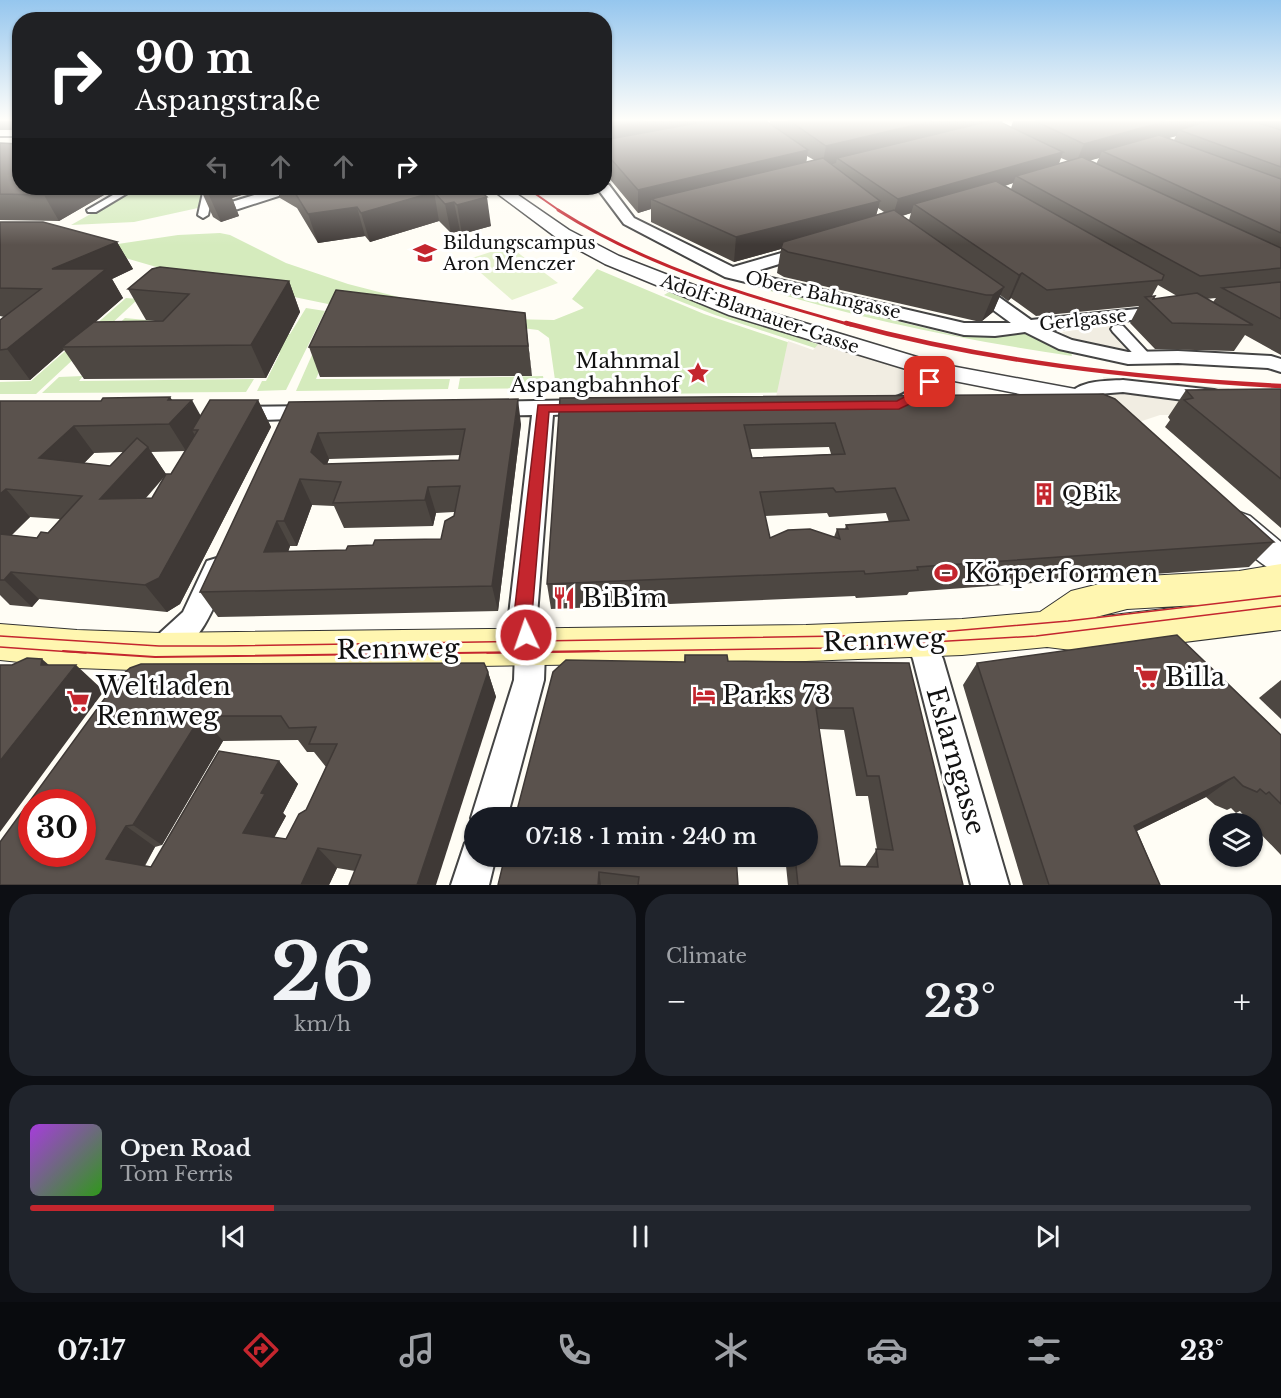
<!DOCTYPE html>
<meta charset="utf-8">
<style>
body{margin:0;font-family:"Libre Baskerville",serif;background:#20242c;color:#f1f3f6;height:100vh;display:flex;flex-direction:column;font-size:22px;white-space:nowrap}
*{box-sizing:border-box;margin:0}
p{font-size:20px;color:#9ea1a6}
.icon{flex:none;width:33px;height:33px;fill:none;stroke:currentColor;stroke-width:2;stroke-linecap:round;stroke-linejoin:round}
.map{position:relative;height:885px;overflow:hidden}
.details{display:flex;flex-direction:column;gap:9px;padding:9px;background:#0d0f14;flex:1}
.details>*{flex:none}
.banner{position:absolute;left:12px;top:12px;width:600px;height:183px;border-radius:24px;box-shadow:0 2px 4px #0004;background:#202124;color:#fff;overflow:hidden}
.buttons{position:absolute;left:1209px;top:813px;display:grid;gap:12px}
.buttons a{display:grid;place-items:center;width:54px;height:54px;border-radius:50%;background:#171b24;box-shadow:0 2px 4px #0004;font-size:30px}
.speed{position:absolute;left:18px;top:789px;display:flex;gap:12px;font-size:30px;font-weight:700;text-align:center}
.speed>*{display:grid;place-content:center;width:78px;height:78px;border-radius:50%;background:#171b24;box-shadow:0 2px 4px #0004;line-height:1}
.speed .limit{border:9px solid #d22;background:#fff;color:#111}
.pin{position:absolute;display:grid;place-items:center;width:51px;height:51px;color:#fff;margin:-26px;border-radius:12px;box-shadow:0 3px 9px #0006}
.me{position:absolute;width:66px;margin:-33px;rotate:357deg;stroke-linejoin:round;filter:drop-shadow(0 0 4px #0008)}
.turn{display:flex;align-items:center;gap:21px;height:126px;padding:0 24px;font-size:27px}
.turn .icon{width:78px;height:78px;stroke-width:2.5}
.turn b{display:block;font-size:42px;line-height:51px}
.lanes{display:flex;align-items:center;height:57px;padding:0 24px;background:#0003;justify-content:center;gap:30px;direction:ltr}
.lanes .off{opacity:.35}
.big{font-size:45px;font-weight:600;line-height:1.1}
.details .widget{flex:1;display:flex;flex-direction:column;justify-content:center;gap:9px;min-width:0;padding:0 21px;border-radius:24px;background:#20242c}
.details .dial{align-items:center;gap:0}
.dial b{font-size:78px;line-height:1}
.song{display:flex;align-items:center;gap:18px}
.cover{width:72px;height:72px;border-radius:9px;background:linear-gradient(135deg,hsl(280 70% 55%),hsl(110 70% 35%))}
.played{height:6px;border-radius:3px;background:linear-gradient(90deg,#c4262e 20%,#363941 20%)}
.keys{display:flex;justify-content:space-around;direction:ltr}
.heat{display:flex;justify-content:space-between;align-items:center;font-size:33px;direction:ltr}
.details .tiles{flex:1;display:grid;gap:9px;grid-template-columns:1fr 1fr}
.widget:last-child{grid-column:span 2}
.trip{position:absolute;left:464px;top:807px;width:354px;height:60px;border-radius:30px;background:#171b24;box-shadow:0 2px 4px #0004;font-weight:600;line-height:60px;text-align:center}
.menu{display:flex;height:96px;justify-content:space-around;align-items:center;background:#090b0e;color:#9ea1a6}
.menu .icon{width:42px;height:42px}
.menu .active{color:#c4262e}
.menu b{font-size:27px;color:#f1f3f6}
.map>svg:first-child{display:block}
.green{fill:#d5ebbd}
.pitch{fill:#e6f2cf}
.plaza{fill:#f1ede2}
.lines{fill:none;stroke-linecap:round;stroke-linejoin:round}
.pedestrian-casing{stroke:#444;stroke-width:4}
.minor-casing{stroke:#444;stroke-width:4}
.tertiary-casing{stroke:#444;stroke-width:3}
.secondary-casing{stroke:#333;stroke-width:2}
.pedestrian{fill:#fff;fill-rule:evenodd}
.minor{fill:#fff;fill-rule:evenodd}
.tertiary{fill:#fff;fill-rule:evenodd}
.secondary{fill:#fff6b0;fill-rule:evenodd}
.tram-far1{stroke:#c4262e;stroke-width:1.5}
.tram{stroke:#c4262e;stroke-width:2}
.rail-far2{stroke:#c4262e;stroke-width:2}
.rail-far1{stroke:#c4262e;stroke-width:3}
.rail{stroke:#c4262e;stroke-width:4.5}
.wall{fill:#4d4742;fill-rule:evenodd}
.shaded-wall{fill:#3f3936}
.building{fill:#5a524d;stroke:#3f3936;stroke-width:1.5;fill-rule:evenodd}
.route{fill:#c4262e;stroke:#7f191e;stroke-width:1.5}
.labels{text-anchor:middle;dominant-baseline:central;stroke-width:6;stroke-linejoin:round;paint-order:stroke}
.far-poi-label{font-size:18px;fill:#111;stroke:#fff;text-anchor:start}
.far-street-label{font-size:18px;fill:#111;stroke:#fff}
.poi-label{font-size:21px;fill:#111;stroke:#fff;text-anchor:end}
.near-poi-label{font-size:26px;fill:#111;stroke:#fff;text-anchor:start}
.near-street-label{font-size:26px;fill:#111;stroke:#fff}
</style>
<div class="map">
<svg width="1281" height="885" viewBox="0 0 1281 885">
<rect width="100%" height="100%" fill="#fffdf5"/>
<!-- green -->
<g class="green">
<polygon points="137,188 203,188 198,208 134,222 71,225"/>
<polygon points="220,233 230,235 286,263 348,284 410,300 506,319 554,320 584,308 572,299 597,269 704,314 826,355 836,392 641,394 556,387 549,338 538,330 328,304 177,273 91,248 178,235"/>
<path d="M721 271 779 288 787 294 962 337 964 334 989 336 1025 332 1051 347 1071 352 1072 356C951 338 832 314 715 273Z"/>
<polygon points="669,292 820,345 869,366 715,315 664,295"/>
<polygon points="126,298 138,299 36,394 0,394 0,382 31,381"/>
<polygon points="306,308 325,311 286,390 257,391 262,381 266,381 280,353 113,351 84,357 125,318 290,334"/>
<polygon points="319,339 326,355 316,379 450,379 448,389 296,391"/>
<polygon points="83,376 79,381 254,379 246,392 42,393 59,377"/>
<polygon points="543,376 545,388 458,389 460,378"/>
</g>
<!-- pitch -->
<polygon class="pitch" points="509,246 558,283 512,300 466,260"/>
<!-- plaza -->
<g class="plaza">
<polygon points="1119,324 1149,356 1070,342 1062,332"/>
<polygon points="788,341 813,350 820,342 890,365 903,370 910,381 903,392 896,395 776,397"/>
<polygon points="1103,377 1229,388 1253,414 1160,415 1139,422 1110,398"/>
</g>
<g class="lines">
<!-- pedestrian casing -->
<g class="pedestrian-casing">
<g id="pedestrian">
<rect x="0" y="130" width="20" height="6"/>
<polygon points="125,188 136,188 96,212 88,212 87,210"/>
<polygon points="204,188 214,188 208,215 203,218 198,215"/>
<polygon points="1118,325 1123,326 1151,356 1153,359 1151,362 1141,362 1113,332 1111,329 1113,326"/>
</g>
</g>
<!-- minor casing -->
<g class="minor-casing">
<g id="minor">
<polygon points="604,184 609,185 634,218 733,267 809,245 817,250 815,253 750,273 964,323 1011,323 966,290 963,286 966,282 978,282 1031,320 1166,306 1172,307 1175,311 1172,315 1049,330 1072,340 1128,352 1178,351 1271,356 1281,359 1281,372 1268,368 1178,363 1128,364 1059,349 1025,332 995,336 964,335 725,277 624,224 597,188 604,188"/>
<polygon points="277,188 296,188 294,191 235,210 230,211 223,207 225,204"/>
<path d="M937 365 944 367 947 371C932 393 913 418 883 410L879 405 883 400C891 398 898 398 905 393 917 386 924 368 937 365Z"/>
<path d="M1123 380 1214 390 1221 392 1224 397 1221 402 1214 404 1123 392 1098 394 1077 404 1070 402 1067 397C1078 380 1105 381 1123 380Z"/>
<polygon points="590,400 598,402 601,407 598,412 553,415 537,615 545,652 544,680 507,818 474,818 474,825 471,818 514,680 515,652 509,615 532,415 488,416 480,414 477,409 480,404 488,402"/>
<polygon points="314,406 322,408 325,413 322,418 233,421 225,419 222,414 225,409 233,407"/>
<path d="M217 558 227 561 230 569C215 605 200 650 160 665L149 661 145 652 149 643 183 612 207 561Z"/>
<polygon points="919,626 929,630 943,659 1009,885 971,885 913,659 904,639 909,630"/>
<polygon points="474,839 474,856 496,856 489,885 451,885 465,843"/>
</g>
</g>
<!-- tertiary casing -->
<g class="tertiary-casing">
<g id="tertiary">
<polygon points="490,188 508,188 569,230 619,256 745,305 940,364 1086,391 1106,399 1110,405 1106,411 1097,413 1071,404 929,376 729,315 605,264 557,238"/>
<path d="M1239 512 1250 516 1281 542V574C1263 568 1233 541 1224 524L1228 516Z"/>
</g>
</g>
<!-- secondary casing -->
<g class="secondary-casing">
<path id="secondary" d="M1281 564V596H1279H1281V630L1096 653 1047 647 962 655 806 661 160 671 77 668 0 660V624L77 630 160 633 806 625 962 619 1040 612 1071 591 1127 577 1239 571ZM1198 605 1096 617 1127 609Z"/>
</g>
<!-- pedestrian -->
<use href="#pedestrian" class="pedestrian"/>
<!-- minor -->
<use href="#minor" class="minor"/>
<!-- tertiary -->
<use href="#tertiary" class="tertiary"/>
<!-- secondary -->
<use href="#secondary" class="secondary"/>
<!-- tram-far1 -->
<g class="tram-far1">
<polyline points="0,636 159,646 225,646 905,635 1068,621 1281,596"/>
<polyline points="0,647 86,653"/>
<polyline points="487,653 827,648 1036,636 1281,606"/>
</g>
<!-- tram -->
<polyline class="tram" points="63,651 155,657 599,651"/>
<!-- rail-far2 -->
<polyline class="rail-far2" points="527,188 560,211"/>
<!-- rail-far1 -->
<path class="rail-far1" d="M558 210C647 267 750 297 851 325"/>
<!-- rail -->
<path class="rail" d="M846 323C988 362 1135 378 1281 386"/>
</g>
<!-- wall -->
<g class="wall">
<rect x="0" y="121" width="20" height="7"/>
<path d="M770 121H1003L1000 122 1011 127 1013 121H1205V122L1208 121H1281V355L1245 335 1234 351 1155 349 1130 323 1139 306 1036 316 1011 298 1008 301 1000 295 993 312 982 321H976L784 277 777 273 781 249 734 262 651 222V209L638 213 604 172V151L770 124ZM1176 136 1174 140 1168 138ZM807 156 814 160 806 162ZM1061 158 1068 161 1059 164ZM1099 158 1096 164 1090 160 1094 159ZM1013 183 1011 189 1005 186ZM878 208 884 212 876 215ZM911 213 909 220 902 216ZM1158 285 1177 296 1153 299 1152 296ZM1216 298 1213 302 1206 299Z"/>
<polygon points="0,143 116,188 59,221 0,220"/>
<polygon points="200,188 275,188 264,188 232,198 239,216 221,222 213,217"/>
<polygon points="276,188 476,188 491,226 462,234 460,231 451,233 439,221 370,242 365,236 318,243 297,208 280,198"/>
<polygon points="0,222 117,242 133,269 112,279 123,298 95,322 155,321 146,320 128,289 289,281 300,312 266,378 84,379 64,350 30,380 0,380 0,320 4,317 0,316"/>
<polygon points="528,342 532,376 320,377 309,347"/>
<polygon points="1281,389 1281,528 1165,427 1170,420 1168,417 1186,390"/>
<path d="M1103 394 1274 542 1249 567 909 592 907 595 856 598 855 596 551 609 547 584 560 398ZM829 447 831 454 752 458 750 449ZM827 513 829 517 886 513 889 522 846 525 845 529H837L834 537 770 538 765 516Z"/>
<path d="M170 397 172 400 200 415 258 400 271 427 180 604 167 612 39 599 32 607 10 605 0 595V401H101ZM185 451 171 474H166L151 452ZM123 452 110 466 84 463 94 453ZM165 476 152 498H146ZM30 517 60 519 48 533 37 538 11 535Z"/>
<path d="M289 402 521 424 498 611 218 617 200 592ZM460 455 459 460 327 464 329 459ZM312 505 334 506 344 528 433 526 436 513 454 512V516L441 539 373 545 346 550 288 552 290 546H297Z"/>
<path d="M685 655 728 661 909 663 963 885H788L785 856H807V818L684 662ZM819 729 844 730 856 796H868L877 849 865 867 840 866Z"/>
<polygon points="977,663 1281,735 1281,855 1252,825 1252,824 1251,824 1240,811 1236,813 1231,808 1227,810 1215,805 1206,797 1137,831 1160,885 1023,885 963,685"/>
<path d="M488 672 496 697 355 871 337 868 329 885H0L121 676ZM298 740 307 752H314L326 767 306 810 286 839 274 837 286 816 283 813 298 784 279 761 151 867 145 866 155 847 162 845 223 741Z"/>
<polygon points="1281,680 1281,719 1259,698"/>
<polygon points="505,856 738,885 498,885"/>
</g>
<!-- shaded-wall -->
<g class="shaded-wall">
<polygon points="643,121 741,121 604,149 604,128"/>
<polygon points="932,121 1003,121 983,125 837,158 836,163 822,167 826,146"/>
<polygon points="1167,121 1205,121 1202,128 1179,130 1176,136 1109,155 1102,151 1099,158 1075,165 1084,144"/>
<polygon points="808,150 805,171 651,199 651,209 638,213 638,190"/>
<polygon points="1063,152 1056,170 1016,176 1013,183 922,210 914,204 911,213 892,219 898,199"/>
<polygon points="57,188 116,188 59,221 44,195"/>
<polygon points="212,188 275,188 264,188 232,198 239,216 221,222 208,193"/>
<polygon points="434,192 439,221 370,242 361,213"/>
<polygon points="487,197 491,226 462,234 457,205"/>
<polygon points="880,201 874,224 781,248 781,249 734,262 736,237"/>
<polygon points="454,202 460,231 451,233 445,204"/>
<polygon points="357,207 365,236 318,243 308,214"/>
<polygon points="117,242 133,269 112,279 123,298 67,347 62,347 64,350 30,380 7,349 52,269"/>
<polygon points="1022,273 1011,298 1008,301 1019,275"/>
<polygon points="289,281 300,312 266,378 251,345"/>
<polygon points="1004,287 993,312 982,321 993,295"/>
<polygon points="525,313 528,342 532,376 528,346"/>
<polygon points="170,397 180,413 192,400 207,427 198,430 192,430 197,439 186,451 169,424 168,400"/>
<polygon points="518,399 521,424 498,611 492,586"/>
<polygon points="258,400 271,427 180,604 167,612 145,585"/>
<polygon points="74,426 94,453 62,486 39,458"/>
<polygon points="318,433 329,459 322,478 311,452"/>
<polygon points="148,447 166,474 121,526 100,499"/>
<polygon points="300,479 312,505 297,546 284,521"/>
<polygon points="428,487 436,513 433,526 425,500"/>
<polygon points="6,489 30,517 0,547 0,494"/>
<polygon points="277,521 290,546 279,578 264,552"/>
<polygon points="11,572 39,599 32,607 4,580"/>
<polygon points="42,659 65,679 76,665 104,691 0,832 0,761 41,665"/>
<polygon points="488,672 496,697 436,885 417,885"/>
<polygon points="201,716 223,741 162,845 133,825"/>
<polygon points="279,761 298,784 283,813 286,816 266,853 243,833 261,793"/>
<polygon points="1234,777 1206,797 1110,844 1134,826"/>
<polygon points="126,826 155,847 137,878 106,859"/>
<polygon points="318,848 337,868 329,885 301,885"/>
<polygon points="599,872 601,885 598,885"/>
</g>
<!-- building -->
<g class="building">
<polygon points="604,121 643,121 604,128"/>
<polygon points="708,121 766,121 808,150 638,190 604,151 604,140"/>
<polygon points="790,121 932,121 826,146"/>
<polygon points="990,121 998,121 1063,152 898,199 837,158"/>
<polygon points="1035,121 1166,121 1084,144"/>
<polygon points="1208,121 1252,121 1281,130 1281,167 1179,130"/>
<polygon points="1159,135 1281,179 1281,233 1102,151"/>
<polygon points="0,143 20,144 20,188 57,188 44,195 0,194"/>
<polygon points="1082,157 1281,248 1281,268 1200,276 1016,176"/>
<polygon points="823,158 880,201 736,237 651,199"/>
<polygon points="996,181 1164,275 1162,280 1047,290 1022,273 1019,275 914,204"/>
<polygon points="200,188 228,188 208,193"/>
<polygon points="292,188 476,188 487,197 457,205 454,202 445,204 434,192 361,213 357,207 308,214"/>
<polygon points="894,210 1004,287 993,295 986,295 788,252 781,248 783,242"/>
<polygon points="0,222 43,222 117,242 52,269 106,269 7,349 0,350 0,320 41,289 0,288"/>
<polygon points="160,267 289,281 251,345 62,347 94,322 163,321 189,294 128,289 152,269"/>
<polygon points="1281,282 1281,319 1222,288"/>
<polygon points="336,290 525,313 528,346 309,347"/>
<polygon points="1197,293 1253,325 1172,323 1145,297 1155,296 1153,299"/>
<polygon points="1281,389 1281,479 1184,400 1193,398 1186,390"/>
<path d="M1103 394 1115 399 1274 542 917 567 918 570 865 574 864 571 547 584 560 398ZM835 423 845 454 752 458 744 425ZM833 488 836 492 895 488 909 520 846 525 848 529H837L840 539 810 529 788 530 770 538 760 492Z"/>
<polygon points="170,397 168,400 192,400 169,424 74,426 39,458 110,466 137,438 148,447 100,499 152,498 166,474 171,474 198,430 192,430 210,400 258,400 159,578 145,585 11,572 4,580 0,580 0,534 37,538 41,532 48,533 82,496 6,489 0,494 0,401 101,401 103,398"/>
<path d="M518 399 492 586 200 592 289 402ZM465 429 459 460 324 464 311 452 318 433ZM300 479 341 482 333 503 425 500 428 487 460 486 454 516 445 521 441 539 375 540 373 545 348 546 346 550 264 552 277 521H284Z"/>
<polygon points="1177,635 1281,735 1281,804 1269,792 1266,794 1260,789 1257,792 1243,786 1234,777 1134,826 1160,885 1049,885 977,663"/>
<path d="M685 655H727L728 661 909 663 963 885H798L795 856H807V818H515L553 672 566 660 685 662ZM816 708H853L867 776H879L893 850 876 849 878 867 840 866Z"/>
<polygon points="27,658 42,659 41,665 76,665 0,761 0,665 12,665"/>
<path d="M484 663 488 672 417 885H349L361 855 318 848 301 885H0V842L121 676 130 668 141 664ZM201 716H281L289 728 316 727 309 744H337L306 810 299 814 286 839 243 833 265 794 261 793 279 761 219 751 151 867 106 859 126 826 133 825ZM32 802H82V854H32Z"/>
<polygon points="505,856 736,856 738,885 638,885 639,877 599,872 598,885 498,885"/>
</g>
<!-- sky -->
<linearGradient id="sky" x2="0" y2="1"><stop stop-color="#95c6ee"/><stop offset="0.49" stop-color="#fffefa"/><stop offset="1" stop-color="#fffefa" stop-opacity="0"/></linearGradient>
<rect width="1281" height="245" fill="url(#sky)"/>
<!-- route -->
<polygon class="route" points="930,378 936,382 925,397 899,409 549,412 532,615 534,635 532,640 526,643 519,640 514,615 538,405 897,401 916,391 925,379"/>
<!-- icons -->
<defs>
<g id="school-bare" transform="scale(1.8)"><path d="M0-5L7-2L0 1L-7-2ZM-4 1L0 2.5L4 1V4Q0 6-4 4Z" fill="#c4262e" stroke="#fff" stroke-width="2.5" paint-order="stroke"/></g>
<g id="sight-bare" transform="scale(1.8)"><path d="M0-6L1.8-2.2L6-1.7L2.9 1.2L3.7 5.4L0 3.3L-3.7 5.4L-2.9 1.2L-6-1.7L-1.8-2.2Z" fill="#c4262e" stroke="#fff" stroke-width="2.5" paint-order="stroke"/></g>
<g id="building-bare" transform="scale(1.8)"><path d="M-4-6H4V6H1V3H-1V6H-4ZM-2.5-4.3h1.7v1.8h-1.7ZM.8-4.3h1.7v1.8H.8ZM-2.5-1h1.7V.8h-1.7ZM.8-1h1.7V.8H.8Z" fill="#c4262e" stroke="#fff" stroke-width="2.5" paint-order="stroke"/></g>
<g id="stadium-bare" transform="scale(1.8)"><path d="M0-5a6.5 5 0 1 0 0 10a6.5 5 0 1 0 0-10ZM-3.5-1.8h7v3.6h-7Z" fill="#c4262e" stroke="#fff" stroke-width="2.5" paint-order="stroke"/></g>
<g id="restaurant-bare" transform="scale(1.8)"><path d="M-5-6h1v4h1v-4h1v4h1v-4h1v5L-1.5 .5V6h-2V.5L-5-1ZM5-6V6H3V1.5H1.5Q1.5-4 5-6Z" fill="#c4262e" stroke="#fff" stroke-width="2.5" paint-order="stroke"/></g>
<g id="supermarket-bare" transform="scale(1.8)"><path d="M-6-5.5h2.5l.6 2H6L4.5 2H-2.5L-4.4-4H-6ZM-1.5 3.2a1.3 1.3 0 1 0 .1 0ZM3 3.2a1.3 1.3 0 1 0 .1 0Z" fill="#c4262e" stroke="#fff" stroke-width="2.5" paint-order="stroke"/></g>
<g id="hotel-bare" transform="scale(1.8)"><path d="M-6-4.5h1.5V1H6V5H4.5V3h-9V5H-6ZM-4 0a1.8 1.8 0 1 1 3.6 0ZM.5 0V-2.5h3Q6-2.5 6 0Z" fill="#c4262e" stroke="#fff" stroke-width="2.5" paint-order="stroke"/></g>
</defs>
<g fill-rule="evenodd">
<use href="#school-bare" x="425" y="253"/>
<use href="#sight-bare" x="698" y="373"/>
<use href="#building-bare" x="1044" y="494"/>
<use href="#stadium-bare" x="946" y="573"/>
<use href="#restaurant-bare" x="564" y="598"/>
<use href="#supermarket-bare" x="1147" y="677"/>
<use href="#hotel-bare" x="704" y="695"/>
<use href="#supermarket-bare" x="78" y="701"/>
</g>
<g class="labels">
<!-- far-poi labels -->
<g class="far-poi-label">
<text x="443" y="243">Bildungscampus<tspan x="443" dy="21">Aron Menczer</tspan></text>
</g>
<!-- far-street labels -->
<g class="far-street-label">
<text transform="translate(823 295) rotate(13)">Obere Bahngasse</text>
<text transform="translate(760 314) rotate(19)">Adolf-Blamauer-Gasse</text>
<text transform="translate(1083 320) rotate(-6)">Gerlgasse</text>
</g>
<!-- poi labels -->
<g class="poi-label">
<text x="680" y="361">Mahnmal<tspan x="680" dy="24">Aspangbahnhof</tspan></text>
<text x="1062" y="494" text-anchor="start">QBik</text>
</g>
<!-- near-poi labels -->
<g class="near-poi-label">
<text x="964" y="573">Körperformen</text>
<text x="582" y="598">BiBim</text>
<text x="1165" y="677">Billa</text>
<text x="96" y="686">Weltladen<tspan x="96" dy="30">Rennweg</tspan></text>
<text x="722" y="695">Parks 73</text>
</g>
<!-- near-street labels -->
<g class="near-street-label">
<text transform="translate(884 640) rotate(-2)">Rennweg</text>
<text transform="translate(398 649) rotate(-1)">Rennweg</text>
<text transform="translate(956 761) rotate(74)">Eslarngasse</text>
</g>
</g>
</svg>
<div class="buttons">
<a><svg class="icon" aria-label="layers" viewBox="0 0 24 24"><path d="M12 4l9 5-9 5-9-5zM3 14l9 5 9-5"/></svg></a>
</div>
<div class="speed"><div class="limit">30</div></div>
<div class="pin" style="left:930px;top:382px;background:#d93025"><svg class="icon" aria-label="arrive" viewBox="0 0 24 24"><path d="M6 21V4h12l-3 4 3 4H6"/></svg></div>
<svg class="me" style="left:526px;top:635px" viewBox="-20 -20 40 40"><circle r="17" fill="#c4262e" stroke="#fff" stroke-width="3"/><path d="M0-11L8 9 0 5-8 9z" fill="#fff"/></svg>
<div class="trip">07:18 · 1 min · 240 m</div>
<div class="banner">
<div class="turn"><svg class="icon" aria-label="right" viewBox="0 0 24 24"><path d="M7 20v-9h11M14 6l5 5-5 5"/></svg><div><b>90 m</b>Aspangstraße</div></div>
<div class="lanes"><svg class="icon off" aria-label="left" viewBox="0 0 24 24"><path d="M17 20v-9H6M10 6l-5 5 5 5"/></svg><svg class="icon off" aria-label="ahead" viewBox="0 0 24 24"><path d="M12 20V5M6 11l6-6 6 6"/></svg><svg class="icon off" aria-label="ahead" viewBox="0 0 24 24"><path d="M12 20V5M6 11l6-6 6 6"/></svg><svg class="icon" aria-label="right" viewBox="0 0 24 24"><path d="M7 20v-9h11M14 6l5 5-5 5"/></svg></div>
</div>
</div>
<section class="details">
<div class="tiles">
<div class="widget dial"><b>26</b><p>km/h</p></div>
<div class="widget"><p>Climate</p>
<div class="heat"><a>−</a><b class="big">23°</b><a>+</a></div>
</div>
<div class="widget">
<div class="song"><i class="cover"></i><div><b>Open Road</b><p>Tom Ferris</p></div></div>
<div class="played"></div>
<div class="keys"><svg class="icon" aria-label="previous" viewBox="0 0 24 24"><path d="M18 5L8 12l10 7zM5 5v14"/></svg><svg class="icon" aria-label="pause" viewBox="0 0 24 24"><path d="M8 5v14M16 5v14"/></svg><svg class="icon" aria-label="next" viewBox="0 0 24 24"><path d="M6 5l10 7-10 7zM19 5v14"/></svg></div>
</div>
</div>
</section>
<nav class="menu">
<b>07:17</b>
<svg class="icon active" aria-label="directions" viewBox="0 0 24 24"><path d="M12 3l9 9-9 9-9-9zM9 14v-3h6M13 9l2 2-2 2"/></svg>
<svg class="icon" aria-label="music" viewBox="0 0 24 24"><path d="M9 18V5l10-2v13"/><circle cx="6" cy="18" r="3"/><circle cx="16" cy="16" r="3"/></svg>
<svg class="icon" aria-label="phone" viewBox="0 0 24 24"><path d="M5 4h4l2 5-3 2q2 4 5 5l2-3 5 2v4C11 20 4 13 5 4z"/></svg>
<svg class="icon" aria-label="climate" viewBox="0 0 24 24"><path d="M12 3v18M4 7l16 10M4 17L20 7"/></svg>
<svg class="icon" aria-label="car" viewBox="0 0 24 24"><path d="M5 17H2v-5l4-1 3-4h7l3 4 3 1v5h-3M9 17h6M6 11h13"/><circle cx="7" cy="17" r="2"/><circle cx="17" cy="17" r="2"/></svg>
<svg class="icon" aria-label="filters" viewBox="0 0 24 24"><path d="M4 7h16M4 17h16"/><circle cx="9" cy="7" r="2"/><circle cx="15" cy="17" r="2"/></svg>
<b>23°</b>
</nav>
